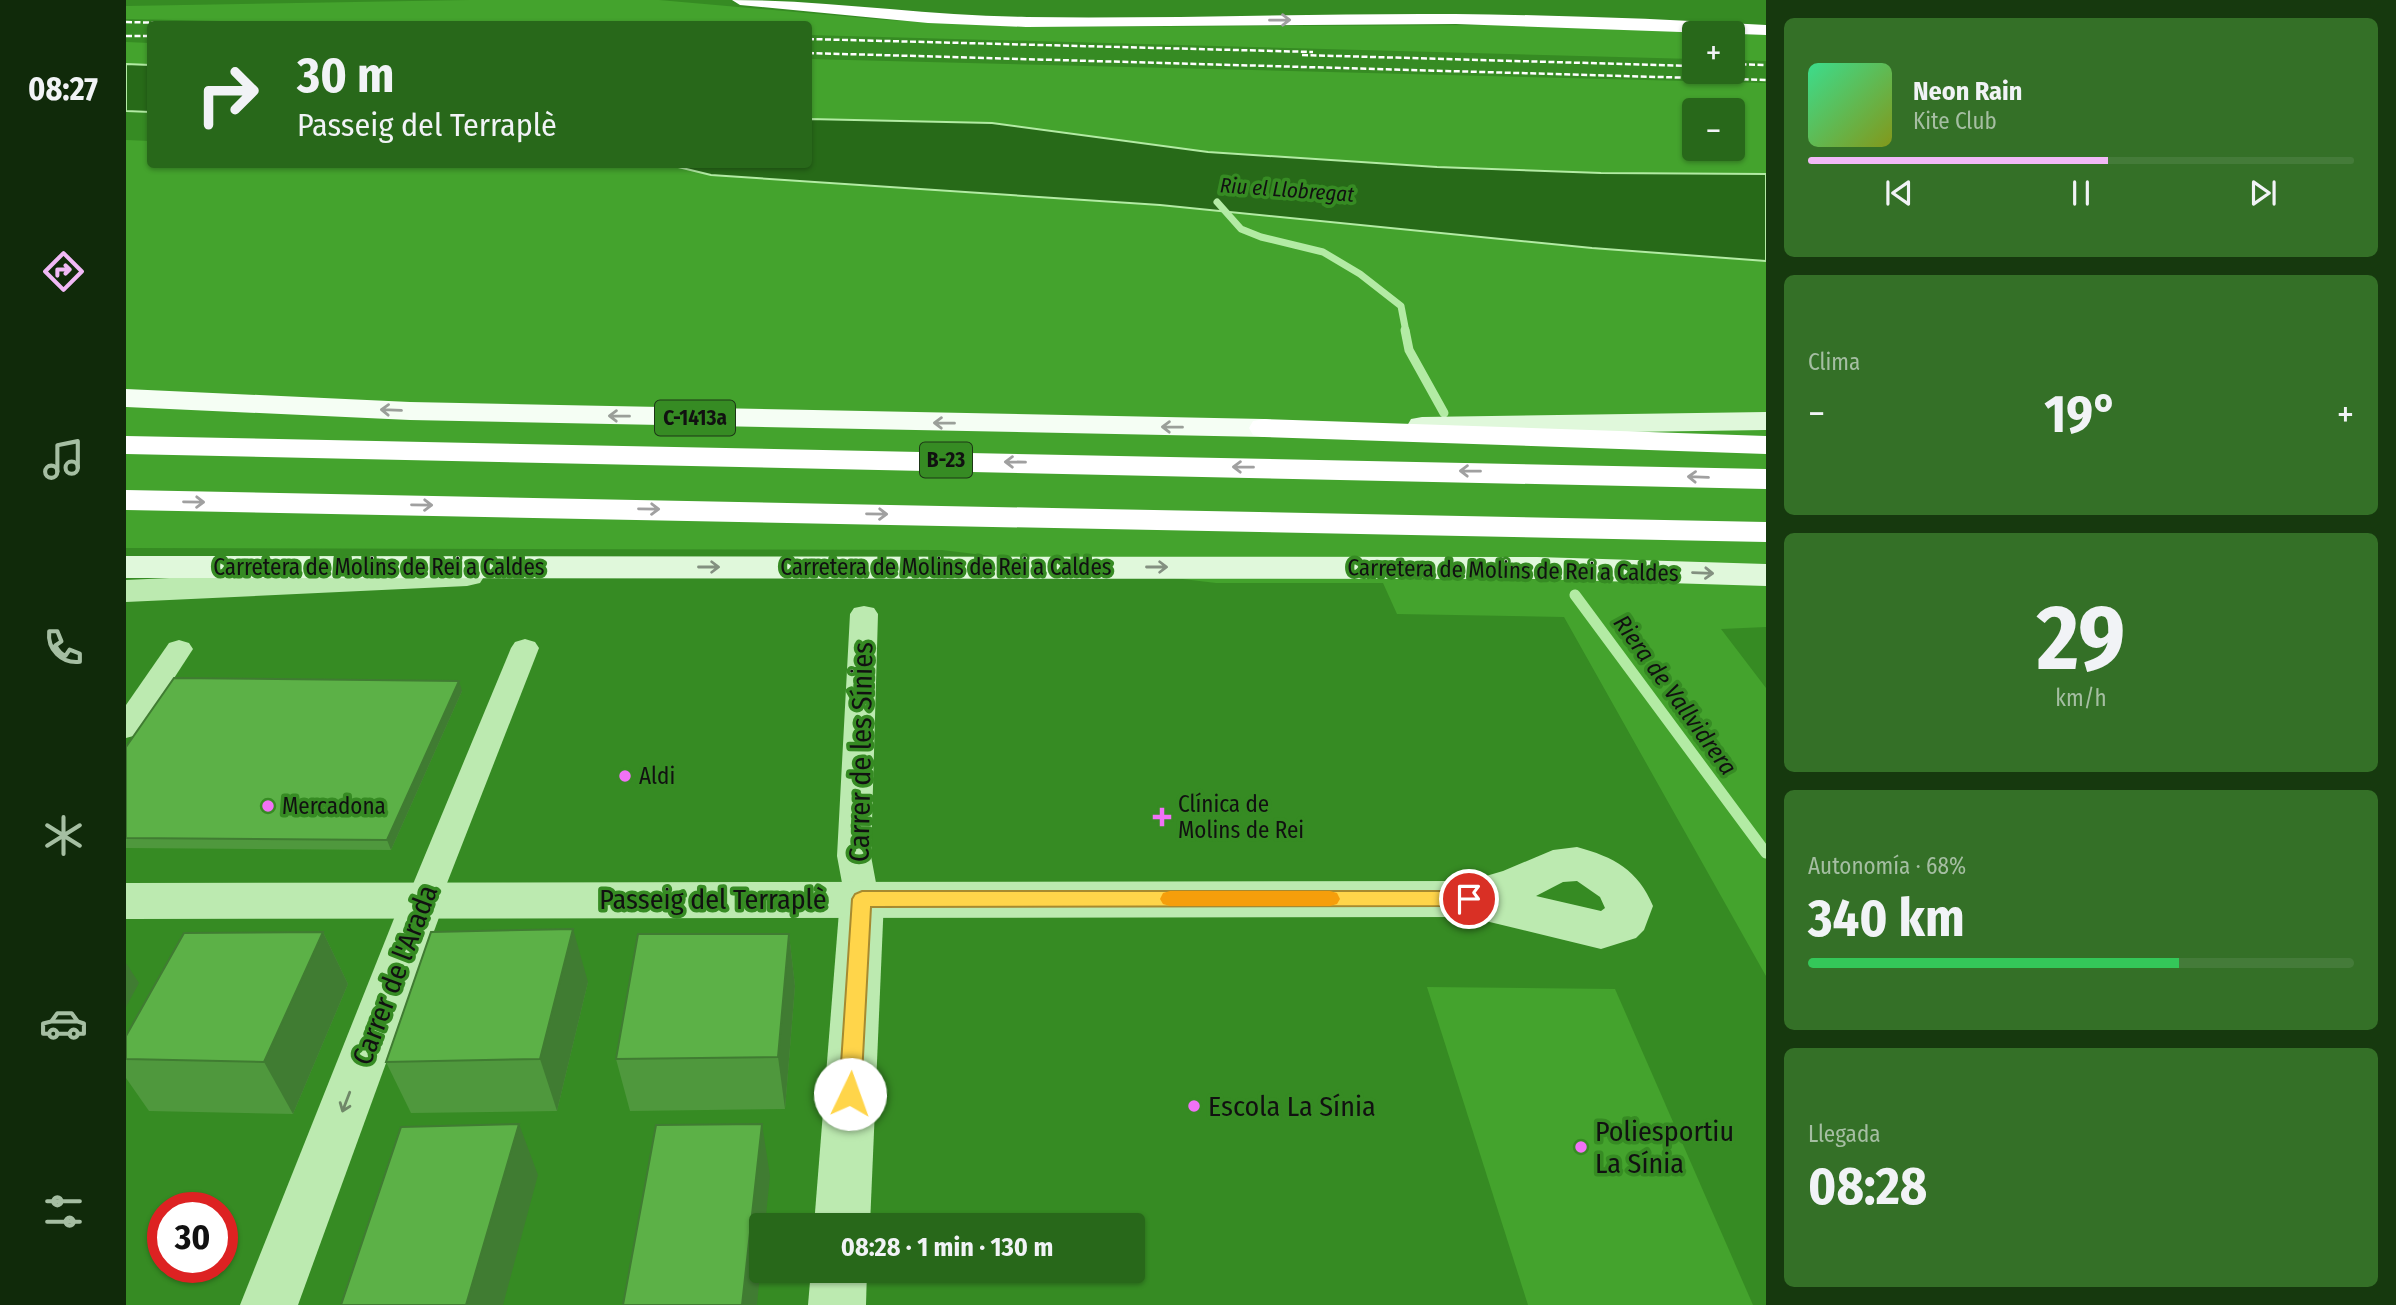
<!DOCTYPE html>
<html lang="es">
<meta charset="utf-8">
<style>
body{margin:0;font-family:"Fira Sans Condensed",sans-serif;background:#347027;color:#f1f3f6;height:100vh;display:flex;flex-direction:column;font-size:26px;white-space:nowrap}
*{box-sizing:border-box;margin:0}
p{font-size:23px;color:#a5bea2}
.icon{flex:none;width:38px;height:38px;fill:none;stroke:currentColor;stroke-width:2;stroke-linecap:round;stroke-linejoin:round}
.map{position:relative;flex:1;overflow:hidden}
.side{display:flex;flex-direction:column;gap:18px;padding:18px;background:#16390e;width:630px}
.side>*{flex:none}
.hud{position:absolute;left:21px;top:21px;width:665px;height:147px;border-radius:7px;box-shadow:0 2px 5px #0004;background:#28681a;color:#f1f3f6;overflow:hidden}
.fabs{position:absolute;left:1556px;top:21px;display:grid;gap:14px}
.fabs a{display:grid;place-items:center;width:63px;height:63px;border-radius:7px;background:#28681a;box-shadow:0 2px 5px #0004;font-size:35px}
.speed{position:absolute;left:21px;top:1192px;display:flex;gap:14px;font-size:35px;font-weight:700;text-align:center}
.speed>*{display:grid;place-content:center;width:91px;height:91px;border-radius:50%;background:#28681a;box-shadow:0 2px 5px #0004;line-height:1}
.speed .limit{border:10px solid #d22;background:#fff;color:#111}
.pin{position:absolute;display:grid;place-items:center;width:60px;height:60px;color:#fff;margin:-30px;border:4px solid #fff;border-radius:50%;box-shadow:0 2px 7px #0007}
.me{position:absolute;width:77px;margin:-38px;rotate:3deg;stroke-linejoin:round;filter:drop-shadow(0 0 5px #0008)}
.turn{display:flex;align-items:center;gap:24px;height:147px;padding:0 35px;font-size:32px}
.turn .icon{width:91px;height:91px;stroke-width:2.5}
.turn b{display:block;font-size:49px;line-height:60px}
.big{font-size:52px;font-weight:700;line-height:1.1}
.side .tile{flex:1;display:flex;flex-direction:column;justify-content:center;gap:10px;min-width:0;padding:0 24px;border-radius:10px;background:#347027}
.side .dial{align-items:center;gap:0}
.dial b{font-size:91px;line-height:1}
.song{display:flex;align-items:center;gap:21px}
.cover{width:84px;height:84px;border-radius:10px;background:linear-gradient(135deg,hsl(150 70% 55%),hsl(70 70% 35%))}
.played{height:7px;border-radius:4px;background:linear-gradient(90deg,#f1b9f6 55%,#447b39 55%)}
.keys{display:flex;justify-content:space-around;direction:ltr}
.heat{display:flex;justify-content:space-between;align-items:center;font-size:38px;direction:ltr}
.charge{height:10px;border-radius:5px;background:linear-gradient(90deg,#34c759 68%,#447b39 0)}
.trip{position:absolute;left:623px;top:1213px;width:396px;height:70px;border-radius:7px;background:#28681a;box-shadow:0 2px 5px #0004;font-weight:700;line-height:70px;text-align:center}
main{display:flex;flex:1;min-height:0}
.tabs{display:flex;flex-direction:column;width:126px;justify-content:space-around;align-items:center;background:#102a0a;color:#a5bea2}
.tabs .icon{width:49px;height:49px}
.tabs .on{color:#f1b9f6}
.tabs b{font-size:32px;color:#f1f3f6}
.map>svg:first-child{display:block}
.green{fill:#44a32d;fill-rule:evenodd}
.water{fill:#276a18;stroke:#b3eba4;stroke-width:2}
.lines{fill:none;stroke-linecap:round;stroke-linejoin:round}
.stream-far2{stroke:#b3eba4;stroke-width:7}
.stream-far1{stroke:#b3eba4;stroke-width:9}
.stream{stroke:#b3eba4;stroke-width:11}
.pedestrian{fill:#bceab0;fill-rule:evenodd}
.minor{fill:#bceab0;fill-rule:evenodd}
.tertiary{fill:#bceab0;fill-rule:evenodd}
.secondary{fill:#e0f8db;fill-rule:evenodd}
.primary{fill:#f5fef4;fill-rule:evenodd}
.motorway{fill:#fff;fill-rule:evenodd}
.rail{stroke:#fff;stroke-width:2.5;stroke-dasharray:6 2.5;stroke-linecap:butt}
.wall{fill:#4f983d}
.shaded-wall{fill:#407c32}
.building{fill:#5cb147;stroke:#407c32;stroke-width:2}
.oneway{stroke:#a0a0a0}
.oneway2{stroke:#9a9f99}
.oneway3{stroke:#839080}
.oneway4{stroke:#6f8868}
.route{fill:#ffd54a;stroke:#a68a30;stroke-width:2}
.slow{fill:#f59e0b}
.poi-dot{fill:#f172f6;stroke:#368b23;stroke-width:2.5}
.labels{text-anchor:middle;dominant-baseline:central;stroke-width:7;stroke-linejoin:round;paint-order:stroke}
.far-water-label{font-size:21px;font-style:italic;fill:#111;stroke:#368b23}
.shield{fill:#368b23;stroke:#1c3616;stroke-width:2}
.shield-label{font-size:21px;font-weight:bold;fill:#111}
.street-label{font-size:23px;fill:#111;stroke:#368b23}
.poi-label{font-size:23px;fill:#111;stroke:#368b23;text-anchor:start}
.water-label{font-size:24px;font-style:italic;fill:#111;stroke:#368b23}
.near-street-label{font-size:28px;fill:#111;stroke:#368b23}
.near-poi-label{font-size:28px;fill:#111;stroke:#368b23;text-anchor:start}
</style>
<main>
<nav class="tabs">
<b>08:27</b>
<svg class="icon on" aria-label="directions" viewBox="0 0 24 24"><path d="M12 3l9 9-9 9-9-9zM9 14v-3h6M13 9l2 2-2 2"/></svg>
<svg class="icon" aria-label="music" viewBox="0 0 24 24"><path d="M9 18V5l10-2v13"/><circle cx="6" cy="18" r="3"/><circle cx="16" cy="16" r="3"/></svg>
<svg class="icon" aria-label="phone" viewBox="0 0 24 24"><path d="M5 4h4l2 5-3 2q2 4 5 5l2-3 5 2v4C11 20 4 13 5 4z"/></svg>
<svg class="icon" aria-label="climate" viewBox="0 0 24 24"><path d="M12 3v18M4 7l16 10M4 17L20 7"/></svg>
<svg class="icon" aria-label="car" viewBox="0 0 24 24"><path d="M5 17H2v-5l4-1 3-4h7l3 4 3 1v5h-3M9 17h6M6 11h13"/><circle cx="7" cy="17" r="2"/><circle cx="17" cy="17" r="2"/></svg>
<svg class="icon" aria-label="filters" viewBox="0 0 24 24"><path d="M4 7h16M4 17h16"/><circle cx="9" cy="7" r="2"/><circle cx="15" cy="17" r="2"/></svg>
</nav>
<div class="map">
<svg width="1640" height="1305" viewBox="0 0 1640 1305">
<rect width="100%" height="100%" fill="#368b23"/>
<!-- green -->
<g class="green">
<polygon points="343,0 533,0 761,20 901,27 1368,25 1600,33 1568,33 1568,59 683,35 682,24 244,24 0,19 0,6"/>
<polygon points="1606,34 1640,35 1640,61 1607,60"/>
<polygon points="0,42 24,43 24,65 0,64"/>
<path d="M682 59 1640 83V174L1475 173 1311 167 1082 152 866 123 683 119ZM1568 110H1606V149H1568Z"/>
<polygon points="0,140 24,141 24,164 544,164 586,175 1034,205 1466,248 1640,261 1640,627 1595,629 1640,688 1640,976 1438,617 1271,614 1257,583 1090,583 816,550 0,548"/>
<polygon points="1301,987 1489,989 1627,1305 1402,1305"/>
</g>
<!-- water -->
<g class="water">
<polygon points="0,64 24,65 24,112 0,111"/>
<polygon points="683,119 866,123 1082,152 1311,167 1475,173 1640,174 1640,261 1466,248 1034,205 585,175 544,165 682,164"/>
</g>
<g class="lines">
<!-- stream-far2 -->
<polyline class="stream-far2" points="1091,202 1115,229 1135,237 1197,252 1234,274 1275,306 1280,332"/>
<!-- stream-far1 -->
<polyline class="stream-far1" points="1279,330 1283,350 1318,413"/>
<!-- stream -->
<polyline class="stream" points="1449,595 1640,853"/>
<!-- pedestrian -->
<g class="pedestrian">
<polygon points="738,606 748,608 752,614 745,856 753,899 748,908 736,912 724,908 719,899 711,856 724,614 728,608"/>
<polygon points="399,639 409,642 413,648 314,901 309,910 297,914 285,910 280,901 385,648 389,642"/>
<polygon points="53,640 63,643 67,649 11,735 0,738 0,705 43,643"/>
</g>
<!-- minor -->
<g class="minor">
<polygon points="736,881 752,887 758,899 744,1225 688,1225 714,899 720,887"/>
<polygon points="297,883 313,889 319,901 172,1305 114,1305 275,901 281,889"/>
<polygon points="685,1270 741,1270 740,1305 682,1305"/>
</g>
<!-- tertiary -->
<g class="tertiary">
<polygon points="341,564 354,567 359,575 354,583 341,586 0,602 0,580"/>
<path d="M1451 847C1488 857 1512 870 1527 906L1518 930 1510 938 1475 949 1343 917 0 919V883L1343 881 1377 871 1427 850ZM1451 881 1474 897 1479 908 1475 911 1410 896 1437 882Z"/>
</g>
<!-- secondary -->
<g class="secondary">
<polygon points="1640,412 1640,430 1296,435 1285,433 1281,426 1285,419 1296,417"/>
<polygon points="0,556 1411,557 1640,564 1640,586 1411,579 0,578"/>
</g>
<!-- primary -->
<polygon class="primary" points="0,389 284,402 1138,419 1149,421 1153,428 1149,435 1138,437 284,420 0,407"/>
<!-- motorway -->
<g class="motorway">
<path d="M606 0C705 0 802 16 901 17 1043 19 1186 13 1329 14 1432 15 1536 19 1640 25V35L1330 24 900 27 802 23 614 5Z"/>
<polygon points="1138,419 1640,436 1640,454 1138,437 1127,435 1123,428 1127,421"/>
<polygon points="0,436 1640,469 1640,489 0,454"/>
<polygon points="0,490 1640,522 1640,542 0,510"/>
</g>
<!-- rail -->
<g class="rail">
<polyline points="0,22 84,24"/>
<polyline points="0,36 24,36"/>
<polyline points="682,39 1187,52"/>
<polyline points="682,53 1640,80"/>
<polyline points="1176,55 1568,66"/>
<polyline points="1606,64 1640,65"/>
</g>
</g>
<!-- wall -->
<g class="wall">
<polygon points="336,691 265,850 0,848 0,747"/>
<polygon points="197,932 222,984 167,1114 23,1111 0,1078 0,1036"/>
<polygon points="663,934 669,986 659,1109 504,1111 490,1059"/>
<polygon points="462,982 431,1111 285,1113 260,1062"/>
</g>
<!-- shaded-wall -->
<g class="shaded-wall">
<polygon points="333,681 336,691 265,850 261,840"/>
<polygon points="447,929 462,982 431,1111 414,1059"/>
<polygon points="197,932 222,984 167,1114 138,1062"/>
<polygon points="663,934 669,986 659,1109 652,1057"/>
<polygon points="0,963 13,983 0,1007"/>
<polygon points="393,1124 412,1175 377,1305 340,1305"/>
<polygon points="636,1124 644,1176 639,1225 635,1225 635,1263 631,1305 616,1305"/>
</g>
<!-- building -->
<g class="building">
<polygon points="48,678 333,681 261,840 0,838 0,747"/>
<polygon points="447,929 414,1059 260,1062 305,932"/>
<polygon points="197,932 138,1062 0,1059 0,1036 58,933"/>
<polygon points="512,934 663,934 652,1057 490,1059"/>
<polygon points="393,1124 340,1305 215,1305 275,1127"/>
<polygon points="636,1124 616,1305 497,1305 530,1125"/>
</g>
<!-- one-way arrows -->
<defs><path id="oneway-shaft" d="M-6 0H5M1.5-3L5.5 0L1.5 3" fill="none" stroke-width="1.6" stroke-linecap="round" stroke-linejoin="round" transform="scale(1.75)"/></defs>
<g class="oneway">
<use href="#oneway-shaft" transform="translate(1154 20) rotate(-1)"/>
<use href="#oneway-shaft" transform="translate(889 462) rotate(-179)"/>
<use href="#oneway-shaft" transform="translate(1117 467) rotate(-179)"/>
<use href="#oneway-shaft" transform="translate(1344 471) rotate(-179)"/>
<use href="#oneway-shaft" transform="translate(1572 477) rotate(-178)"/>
<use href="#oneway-shaft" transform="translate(68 502) rotate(1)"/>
<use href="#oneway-shaft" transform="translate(296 505) rotate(1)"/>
<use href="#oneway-shaft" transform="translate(523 509) rotate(1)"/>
<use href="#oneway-shaft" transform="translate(751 514) rotate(1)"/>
</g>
<g class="oneway2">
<use href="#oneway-shaft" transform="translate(265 410) rotate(-178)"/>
<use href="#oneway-shaft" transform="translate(493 416) rotate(-179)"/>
<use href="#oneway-shaft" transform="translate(818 423) rotate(-179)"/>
<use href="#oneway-shaft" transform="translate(1046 427) rotate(-179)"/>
</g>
<g class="oneway3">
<use href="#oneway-shaft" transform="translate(583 567)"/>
<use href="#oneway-shaft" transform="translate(1031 567)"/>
<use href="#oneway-shaft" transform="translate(1577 573) rotate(2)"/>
</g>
<use class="oneway4" href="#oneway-shaft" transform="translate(220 1102) rotate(111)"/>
<!-- route -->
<polygon class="route" points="736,891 1343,891 1349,893 1352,899 1349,904 1343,906 745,907 735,1094 732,1101 724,1104 716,1101 713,1094 726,899 729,894"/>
<!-- slow -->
<polygon class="slow" points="1044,891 1204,891 1211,893 1214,899 1211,904 1204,906 1044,906 1037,904 1034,899 1037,893"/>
<!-- markers -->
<g class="poi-dot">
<circle cx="499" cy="776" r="7"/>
<circle cx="142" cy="806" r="7"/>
<path d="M1032.5 806.5h7v7h7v7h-7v7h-7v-7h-7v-7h7z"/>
<circle cx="1068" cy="1106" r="7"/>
<circle cx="1455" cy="1147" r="7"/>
</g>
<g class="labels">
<!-- far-water labels -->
<g class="far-water-label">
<text transform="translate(1161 190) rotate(4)">Riu el Llobregat</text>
</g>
<!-- shield labels -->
<g class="shield">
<rect x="529" y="400.5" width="80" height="35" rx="5"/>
<rect x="794" y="442.5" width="52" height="35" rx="5"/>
</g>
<g class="shield-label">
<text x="569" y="418">C-1413a</text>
<text x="820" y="460">B-23</text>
</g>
<!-- street labels -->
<g class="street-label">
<text x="253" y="567">Carretera de Molins de Rei a Caldes</text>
<text x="820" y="567">Carretera de Molins de Rei a Caldes</text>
<text transform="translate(1387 570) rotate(1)">Carretera de Molins de Rei a Caldes</text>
</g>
<!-- poi labels -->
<g class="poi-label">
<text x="513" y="776">Aldi</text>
<text x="1052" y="804">Clínica de<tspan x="1052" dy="26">Molins de Rei</tspan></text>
<text x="156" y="806">Mercadona</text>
</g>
<!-- water labels -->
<g class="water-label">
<text transform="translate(1549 695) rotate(54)">Riera de Vallvidrera</text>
</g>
<!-- near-street labels -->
<g class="near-street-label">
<text transform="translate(735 752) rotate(-89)">Carrer de les Sínies</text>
<text x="587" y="899">Passeig del Terraplè</text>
<text transform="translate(269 975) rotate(-69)">Carrer de l'Arada</text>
</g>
<!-- near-poi labels -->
<g class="near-poi-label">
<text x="1082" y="1106">Escola La Sínia</text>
<text x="1469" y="1131">Poliesportiu<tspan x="1469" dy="32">La Sínia</tspan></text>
</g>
</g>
</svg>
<div class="fabs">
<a>+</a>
<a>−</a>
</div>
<div class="speed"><div class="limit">30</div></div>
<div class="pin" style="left:1343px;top:899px;background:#d93025"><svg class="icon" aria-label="arrive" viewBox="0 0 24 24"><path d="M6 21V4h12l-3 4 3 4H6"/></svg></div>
<svg class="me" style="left:724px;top:1094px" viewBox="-20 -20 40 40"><circle r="19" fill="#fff"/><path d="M0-13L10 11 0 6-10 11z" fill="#ffd54a"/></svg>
<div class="trip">08:28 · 1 min · 130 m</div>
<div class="hud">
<div class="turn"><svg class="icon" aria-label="right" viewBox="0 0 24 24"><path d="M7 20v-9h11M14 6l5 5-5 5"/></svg><div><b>30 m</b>Passeig del Terraplè</div></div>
</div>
</div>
<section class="side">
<div class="tile">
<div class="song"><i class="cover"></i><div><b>Neon Rain</b><p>Kite Club</p></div></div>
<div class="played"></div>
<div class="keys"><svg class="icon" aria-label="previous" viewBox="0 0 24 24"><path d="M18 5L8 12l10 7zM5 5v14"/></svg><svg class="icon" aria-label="pause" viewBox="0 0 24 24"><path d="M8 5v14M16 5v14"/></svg><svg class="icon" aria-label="next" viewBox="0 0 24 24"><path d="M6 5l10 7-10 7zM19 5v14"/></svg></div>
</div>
<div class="tile"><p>Clima</p>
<div class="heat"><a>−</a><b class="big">19°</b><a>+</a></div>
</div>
<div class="tile dial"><b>29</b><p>km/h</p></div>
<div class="tile"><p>Autonomía · 68%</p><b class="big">340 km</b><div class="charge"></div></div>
<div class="tile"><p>Llegada</p><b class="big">08:28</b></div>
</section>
</main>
